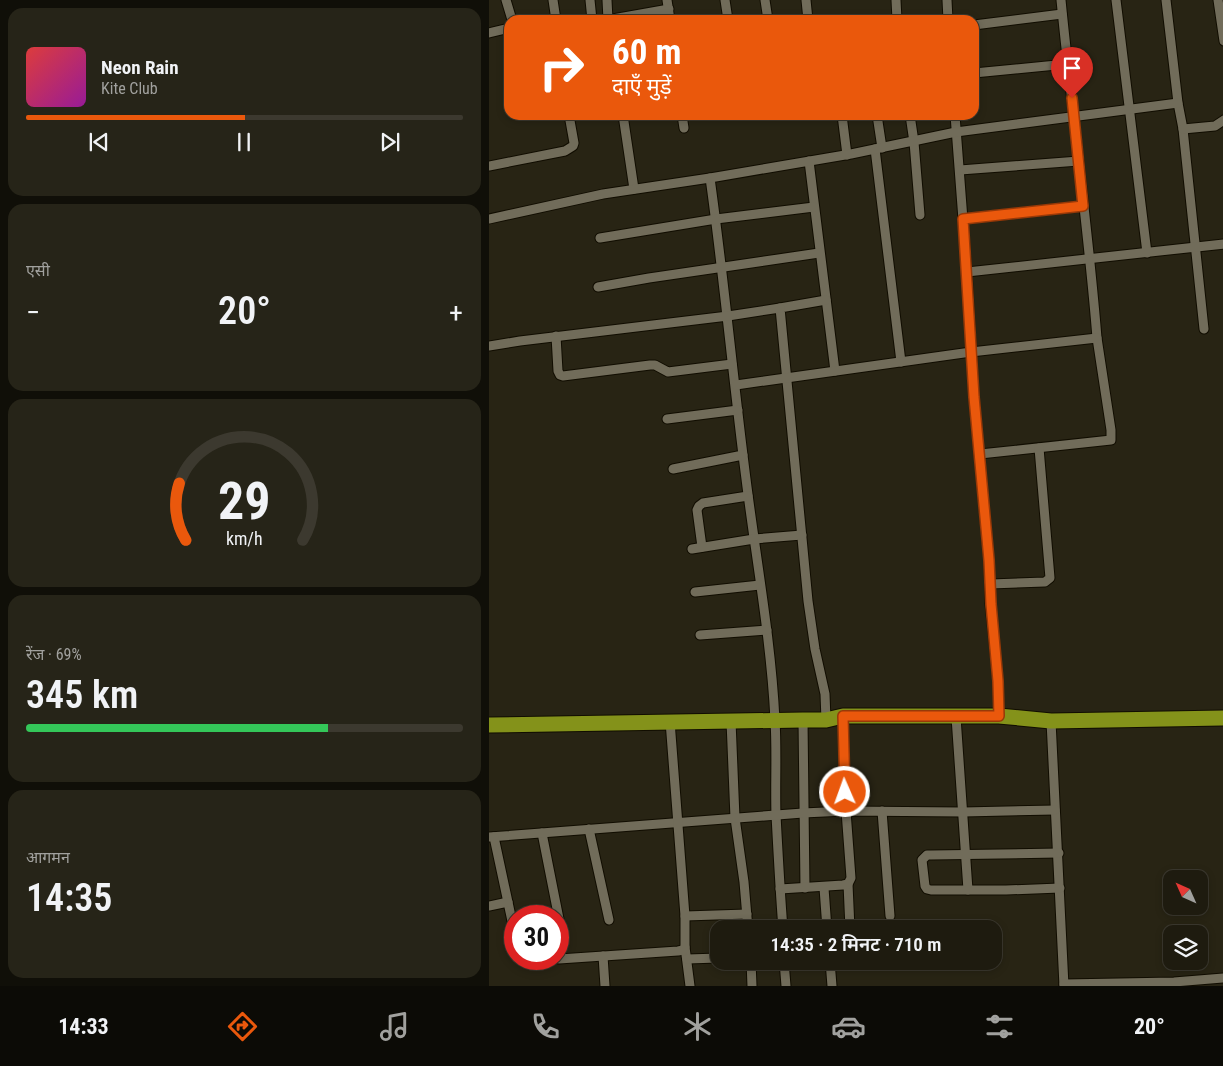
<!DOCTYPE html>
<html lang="hi">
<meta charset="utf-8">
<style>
body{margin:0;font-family:"Roboto Condensed","Noto Sans Devanagari",sans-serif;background:#262418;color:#f1f3f6;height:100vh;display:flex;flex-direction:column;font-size:19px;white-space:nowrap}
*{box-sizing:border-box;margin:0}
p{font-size:16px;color:#a1a19e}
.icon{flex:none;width:28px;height:28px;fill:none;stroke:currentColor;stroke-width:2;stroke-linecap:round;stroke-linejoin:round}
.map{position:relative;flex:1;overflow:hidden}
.panel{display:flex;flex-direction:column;gap:8px;padding:8px;background:#100f08;width:489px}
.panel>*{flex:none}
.top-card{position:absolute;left:15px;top:15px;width:475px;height:105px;border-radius:15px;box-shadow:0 2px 8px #0003,0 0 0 1px #3c392f;background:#ea580c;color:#fff;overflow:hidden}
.needle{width:32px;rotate:315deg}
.controls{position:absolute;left:674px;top:870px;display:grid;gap:10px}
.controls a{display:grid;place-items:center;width:45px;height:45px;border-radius:10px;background:#1e1b0f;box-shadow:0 2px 8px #0003,0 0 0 1px #3c392f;font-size:25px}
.speed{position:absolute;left:15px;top:905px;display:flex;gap:10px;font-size:25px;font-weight:700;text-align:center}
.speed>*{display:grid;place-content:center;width:65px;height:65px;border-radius:50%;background:#1e1b0f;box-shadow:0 2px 8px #0003,0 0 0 1px #3c392f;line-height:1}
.speed .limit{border:8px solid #d22;background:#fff;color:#111}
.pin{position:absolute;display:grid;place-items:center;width:42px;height:42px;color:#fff;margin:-51px -21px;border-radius:50% 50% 50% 0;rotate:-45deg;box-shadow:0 0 5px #0007}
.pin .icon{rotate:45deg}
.me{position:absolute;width:55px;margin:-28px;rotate:358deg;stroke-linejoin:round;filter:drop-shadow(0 0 4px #0008)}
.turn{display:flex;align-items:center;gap:18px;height:105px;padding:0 25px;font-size:22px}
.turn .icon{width:65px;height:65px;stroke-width:2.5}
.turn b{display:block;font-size:35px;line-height:42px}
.big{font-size:38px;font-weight:600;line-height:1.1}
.panel .tile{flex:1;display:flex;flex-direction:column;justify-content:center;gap:8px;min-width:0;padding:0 18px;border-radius:15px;background:#262418}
.panel .dial{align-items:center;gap:0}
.dial svg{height:130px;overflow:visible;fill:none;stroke:#3c392f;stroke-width:7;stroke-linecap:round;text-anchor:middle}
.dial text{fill:#f1f3f6;stroke:none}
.song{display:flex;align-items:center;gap:15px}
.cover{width:60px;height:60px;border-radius:8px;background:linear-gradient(135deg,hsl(0 70% 55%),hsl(300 70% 35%))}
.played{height:5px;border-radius:2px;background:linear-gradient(90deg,#ea580c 50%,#3c392f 50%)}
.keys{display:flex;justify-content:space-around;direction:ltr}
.heat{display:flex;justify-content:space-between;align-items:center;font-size:28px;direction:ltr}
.charge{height:8px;border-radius:4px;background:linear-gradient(90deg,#34c759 69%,#3c392f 0)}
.trip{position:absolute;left:221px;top:920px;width:292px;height:50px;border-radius:15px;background:#1e1b0f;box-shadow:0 2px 8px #0003,0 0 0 1px #3c392f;font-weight:600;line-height:50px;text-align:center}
.tabs{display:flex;height:80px;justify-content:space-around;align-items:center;background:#0c0b06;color:#a1a19e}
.tabs .icon{width:35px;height:35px}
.tabs .selected{color:#ea580c}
.tabs b{font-size:22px;color:#f1f3f6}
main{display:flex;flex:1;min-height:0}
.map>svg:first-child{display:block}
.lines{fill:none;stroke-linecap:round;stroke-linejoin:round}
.street-casing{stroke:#110d01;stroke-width:11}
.highway-casing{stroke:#110d01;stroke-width:17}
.street{stroke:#716c5a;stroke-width:9}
.highway{stroke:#84921a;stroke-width:15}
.route-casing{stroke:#983908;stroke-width:12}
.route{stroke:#ea580c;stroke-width:9}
</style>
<main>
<section class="panel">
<div class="tile">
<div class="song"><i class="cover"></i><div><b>Neon Rain</b><p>Kite Club</p></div></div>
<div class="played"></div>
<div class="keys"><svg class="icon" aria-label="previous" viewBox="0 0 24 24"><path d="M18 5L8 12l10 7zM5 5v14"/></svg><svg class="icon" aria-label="pause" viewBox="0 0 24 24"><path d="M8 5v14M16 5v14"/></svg><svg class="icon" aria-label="next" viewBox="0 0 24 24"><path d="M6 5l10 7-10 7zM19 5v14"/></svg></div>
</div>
<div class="tile"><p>एसी</p>
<div class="heat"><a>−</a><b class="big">20°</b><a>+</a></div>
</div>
<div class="tile dial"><svg viewBox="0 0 100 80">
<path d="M14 69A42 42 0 1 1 86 69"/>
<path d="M14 69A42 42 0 0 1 10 34" stroke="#ea580c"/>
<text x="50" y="56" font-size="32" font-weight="700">29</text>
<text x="50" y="72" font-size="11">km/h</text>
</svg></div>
<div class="tile"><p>रेंज · 69%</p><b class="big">345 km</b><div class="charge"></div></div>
<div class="tile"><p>आगमन</p><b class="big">14:35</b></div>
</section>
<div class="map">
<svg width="735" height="986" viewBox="0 0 735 986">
<rect width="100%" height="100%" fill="#282414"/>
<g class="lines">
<!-- street casing -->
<g class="street-casing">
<g id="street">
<polyline points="17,0 23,20"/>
<polyline points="64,0 67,20"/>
<polyline points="101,0 103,20"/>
<polyline points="118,0 119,20"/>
<polyline points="178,0 181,20"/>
<polyline points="236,0 239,20"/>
<polyline points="276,0 279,20"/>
<polyline points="317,0 319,20"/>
<polyline points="407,0 408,20"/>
<polyline points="458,0 459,20"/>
<path d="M572 0C583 113 599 225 608 338"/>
<polyline points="627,0 658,253"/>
<polyline points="677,0 689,103 694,129 715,329"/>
<polyline points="729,0 735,41"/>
<polyline points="118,20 180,9"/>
<polyline points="485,25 573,14"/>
<polyline points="0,33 20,28"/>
<polyline points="485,73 578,64"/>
<polyline points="134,115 145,189"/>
<polyline points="193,115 195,128"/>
<polyline points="353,115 358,155"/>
<polyline points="388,115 393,148"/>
<polyline points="421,115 425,142 431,215"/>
<polyline points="466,115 478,272 485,397 500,561 501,604 509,681 510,716"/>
<polyline points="694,129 726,126 735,120"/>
<polyline points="386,149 412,362"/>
<polyline points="320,161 346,371"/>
<polyline points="0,166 76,151 84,146 85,143 80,115"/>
<polyline points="471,170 590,161"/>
<path d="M221 178C235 278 244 379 257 479 267 559 282 639 286 720 288 752 286 784 287 815 289 853 291 891 294 929"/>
<polyline points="0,219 114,194 221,178 362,154 467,132 689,103"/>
<polyline points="474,219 594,206"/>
<polyline points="111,238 227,219 325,207"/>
<polyline points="478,272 735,244"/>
<polyline points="109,287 160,278 330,253"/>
<polyline points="337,300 291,308 319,601 326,649 336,694 337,720"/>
<polyline points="67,336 69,371 71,375 74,376 161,365 166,365 179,372 243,364"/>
<polyline points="0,346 31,341 239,316 291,308"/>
<polyline points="247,385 482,352 608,338 622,430 622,440 491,454"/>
<polyline points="178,419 249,410"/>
<polyline points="184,469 254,455"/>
<polyline points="213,547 208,510 210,506 214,503 259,496"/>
<polyline points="203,549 265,539 313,535"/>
<polyline points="501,584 556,582 561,578 550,448"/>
<polyline points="206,592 271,585"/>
<polyline points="211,635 278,630"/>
<polyline points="467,717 479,890"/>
<polyline points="314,720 316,888"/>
<polyline points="242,721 246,818 255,882 259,929"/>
<polyline points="562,721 575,986"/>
<polyline points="393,811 401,916"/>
<polyline points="100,829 120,920"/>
<polyline points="53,833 73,934"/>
<polyline points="0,837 314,813 357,811 474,812 566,810"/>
<polyline points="5,837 26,935"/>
<polyline points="570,853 442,855 438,855 433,860 436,886 438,889 442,890 517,890 571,888"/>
<polyline points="359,884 361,929"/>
<polyline points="335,888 338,929"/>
<polyline points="291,889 354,885 359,884 362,878 357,811 354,716"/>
<polyline points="0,906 19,902"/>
<polyline points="196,916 258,914"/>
<polyline points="196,947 201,986"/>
<polyline points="114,956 116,986"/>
<polyline points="70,959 189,951 194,950 196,947 196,916 181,721"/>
<polyline points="198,959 230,958"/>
<polyline points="262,961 263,986"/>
<polyline points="295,961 297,986"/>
<polyline points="341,961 343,986"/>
<polyline points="575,984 685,982 735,978"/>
</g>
</g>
<!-- highway casing -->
<g class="highway-casing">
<polyline id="highway" points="0,725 314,720 337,720 354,716 510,716 562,721 735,718"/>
</g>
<!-- street -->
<use href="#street" class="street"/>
<!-- highway -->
<use href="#highway" class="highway"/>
</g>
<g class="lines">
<!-- route casing -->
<g class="route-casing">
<polyline id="route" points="356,792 354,716 510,716 509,681 502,604 500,560 485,397 474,219 594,206 583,98"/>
</g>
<!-- route -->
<use href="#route" class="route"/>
</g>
</svg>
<div class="controls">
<a><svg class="needle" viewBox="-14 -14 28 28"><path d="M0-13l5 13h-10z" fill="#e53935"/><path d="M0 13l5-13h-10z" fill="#a1a19e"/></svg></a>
<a><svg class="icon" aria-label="layers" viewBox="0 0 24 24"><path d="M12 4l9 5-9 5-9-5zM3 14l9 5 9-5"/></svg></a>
</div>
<div class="speed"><div class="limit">30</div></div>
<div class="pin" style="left:583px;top:98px;background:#d93025"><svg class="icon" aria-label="arrive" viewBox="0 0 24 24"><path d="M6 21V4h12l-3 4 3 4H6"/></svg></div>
<svg class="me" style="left:356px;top:792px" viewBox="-20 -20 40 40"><circle r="17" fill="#ea580c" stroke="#fff" stroke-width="3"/><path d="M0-11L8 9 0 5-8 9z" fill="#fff"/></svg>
<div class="trip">14:35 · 2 मिनट · 710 m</div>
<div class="top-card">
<div class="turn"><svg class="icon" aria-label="right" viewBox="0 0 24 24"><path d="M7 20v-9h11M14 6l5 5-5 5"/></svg><div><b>60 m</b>दाएँ मुड़ें</div></div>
</div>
</div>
</main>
<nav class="tabs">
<b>14:33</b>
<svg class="icon selected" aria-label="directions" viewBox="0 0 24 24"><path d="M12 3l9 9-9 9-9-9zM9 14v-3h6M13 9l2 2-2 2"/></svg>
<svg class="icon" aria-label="music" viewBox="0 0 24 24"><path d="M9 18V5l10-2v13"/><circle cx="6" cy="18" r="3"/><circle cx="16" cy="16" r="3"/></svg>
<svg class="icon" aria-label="phone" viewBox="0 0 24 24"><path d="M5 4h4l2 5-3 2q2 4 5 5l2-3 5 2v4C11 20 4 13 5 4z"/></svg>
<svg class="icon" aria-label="climate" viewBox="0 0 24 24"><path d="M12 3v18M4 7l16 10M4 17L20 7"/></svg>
<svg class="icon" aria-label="car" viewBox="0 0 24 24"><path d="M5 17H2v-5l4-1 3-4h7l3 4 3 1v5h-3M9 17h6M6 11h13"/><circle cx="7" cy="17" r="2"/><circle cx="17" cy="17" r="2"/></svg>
<svg class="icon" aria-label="filters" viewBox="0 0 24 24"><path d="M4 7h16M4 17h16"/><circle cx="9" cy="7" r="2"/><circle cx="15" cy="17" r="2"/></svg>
<b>20°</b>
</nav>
